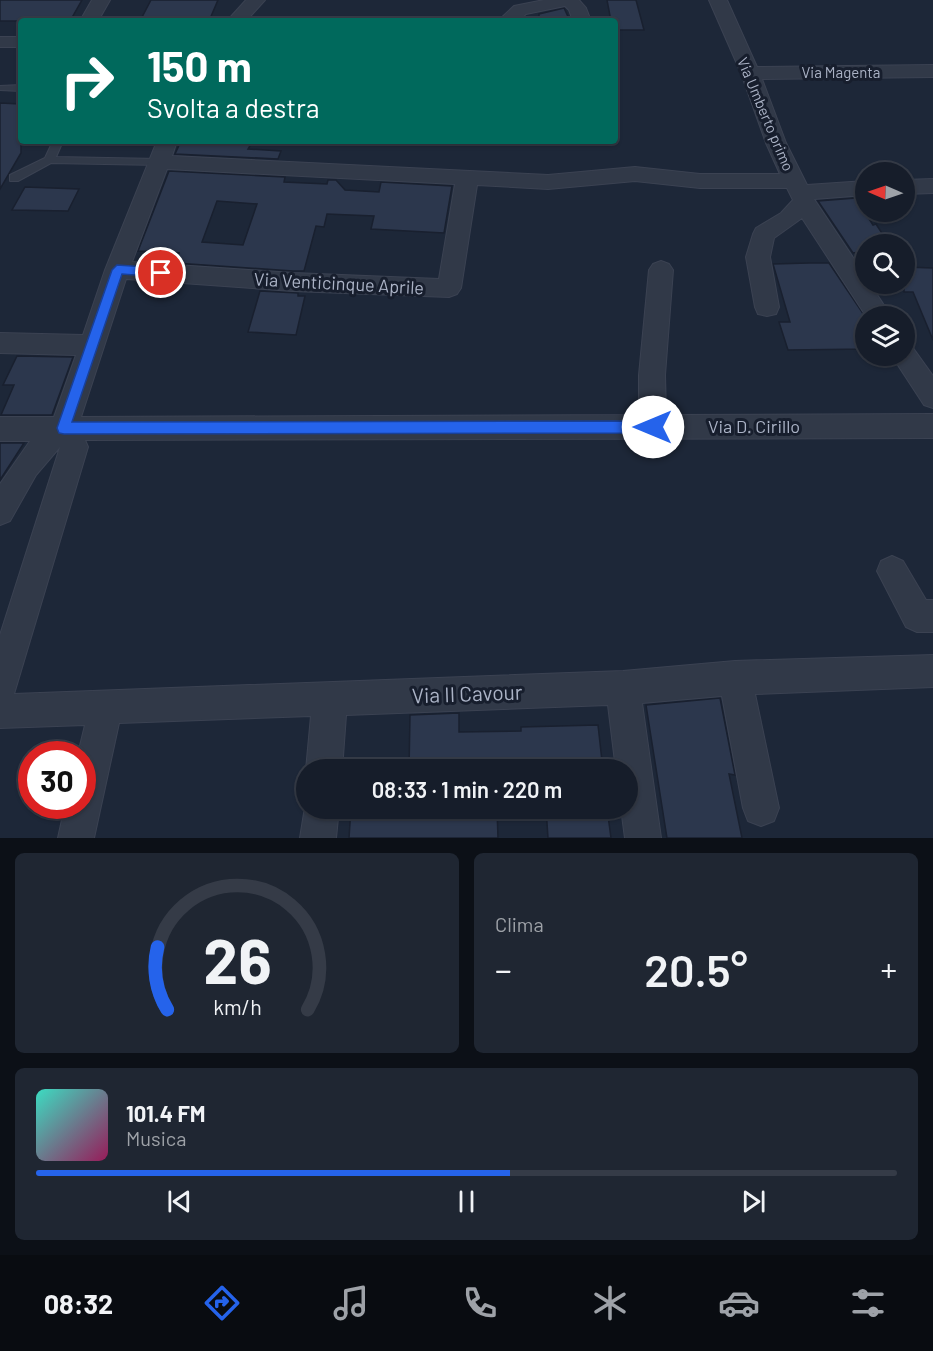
<!DOCTYPE html>
<html lang="it">
<meta charset="utf-8">
<style>
body{margin:0;font-family:Barlow,sans-serif;background:#1f2632;color:#f1f3f6;height:100vh;display:flex;flex-direction:column;font-size:22px;white-space:nowrap}
*{box-sizing:border-box;margin:0}
p{font-size:20px;color:#9ea2a8}
.icon{flex:none;width:33px;height:33px;fill:none;stroke:currentColor;stroke-width:2;stroke-linecap:round;stroke-linejoin:round}
.map{position:relative;height:838px;overflow:hidden}
.drawer{display:flex;flex-direction:column;gap:15px;padding:15px;background:#0c1017;flex:1}
.drawer>*{flex:none}
.top-card{position:absolute;left:18px;top:18px;width:600px;height:126px;border-radius:6px;box-shadow:0 2px 4px #0004,0 0 0 2px #353b47;background:#00695c;color:#fff;overflow:hidden}
.needle{width:39px;rotate:272deg}
.buttons{position:absolute;left:855px;top:162px;display:grid;gap:12px}
.buttons a{display:grid;place-items:center;width:60px;height:60px;border-radius:50%;background:#161d2a;box-shadow:0 2px 4px #0004,0 0 0 2px #353b47;font-size:30px}
.speed{position:absolute;left:18px;top:741px;display:flex;gap:12px;font-size:30px;font-weight:700;text-align:center}
.speed>*{display:grid;place-content:center;width:78px;height:78px;border-radius:50%;background:#161d2a;box-shadow:0 2px 4px #0004,0 0 0 2px #353b47;line-height:1}
.speed .limit{border:9px solid #d22;background:#fff;color:#111}
.pin{position:absolute;display:grid;place-items:center;width:51px;height:51px;color:#fff;margin:-26px;border:3px solid #fff;border-radius:50%;box-shadow:0 2px 6px #0007}
.me{position:absolute;width:66px;margin:-33px;rotate:270deg;stroke-linejoin:round;filter:drop-shadow(0 0 4px #0008)}
.turn{display:flex;align-items:center;gap:21px;height:126px;padding:0 30px;font-size:27px}
.turn .icon{width:78px;height:78px;stroke-width:2.5}
.turn b{display:block;font-size:42px;line-height:51px}
.big{font-size:45px;font-weight:600;line-height:1.1}
.drawer .widget{flex:1;display:flex;flex-direction:column;justify-content:center;gap:9px;min-width:0;padding:0 21px;border-radius:9px;background:#1f2632}
.drawer .dial{align-items:center;gap:0}
.dial svg{height:156px;overflow:visible;fill:none;stroke:#353b47;stroke-width:7;stroke-linecap:round;text-anchor:middle}
.dial text{fill:#f1f3f6;stroke:none}
.song{display:flex;align-items:center;gap:18px}
.cover{width:72px;height:72px;border-radius:9px;background:linear-gradient(135deg,hsl(170 70% 55%),hsl(330 70% 35%))}
.played{height:6px;border-radius:3px;background:linear-gradient(90deg,#2563eb 55%,#353b47 55%)}
.keys{display:flex;justify-content:space-around;direction:ltr}
.heat{display:flex;justify-content:space-between;align-items:center;font-size:33px;direction:ltr}
.drawer .tiles{flex:1;display:grid;gap:15px;grid-template-columns:1fr 1fr}
.widget:last-child{grid-column:span 2}
.trip{position:absolute;left:296px;top:759px;width:342px;height:60px;border-radius:30px;background:#161d2a;box-shadow:0 2px 4px #0004,0 0 0 2px #353b47;font-weight:600;line-height:60px;text-align:center}
.dock{display:flex;height:96px;justify-content:space-around;align-items:center;background:#090c11;color:#9ea2a8}
.dock .icon{width:42px;height:42px}
.dock .selected{color:#2563eb}
.dock b{font-size:27px;color:#f1f3f6}
.map>svg:first-child{display:block}
.building{fill:#2c374d;stroke:#19202f;stroke-width:1.5;fill-rule:evenodd}
.lines{fill:none;stroke-linecap:round;stroke-linejoin:round}
.service-casing{stroke:#3b4252;stroke-width:2}
.minor-casing{stroke:#3b4252;stroke-width:2}
.service{fill:#313948;fill-rule:evenodd}
.minor{fill:#313948;fill-rule:evenodd}
.route{fill:#2563eb;stroke:#184099;stroke-width:1.5}
.labels{text-anchor:middle;dominant-baseline:central;stroke-width:6;stroke-linejoin:round;paint-order:stroke}
.far-street-label{font-size:15px;fill:#abb3c6;stroke:#171e2d}
.street-label{font-size:18px;fill:#abb3c6;stroke:#171e2d}
.near-street-label{font-size:21px;fill:#abb3c6;stroke:#171e2d}
</style>
<div class="map">
<svg width="933" height="838" viewBox="0 0 933 838">
<rect width="100%" height="100%" fill="#1d2738"/>
<!-- building -->
<g class="building">
<polygon points="0,0 82,0 70,21 0,21"/>
<polygon points="151,0 218,0 209,21 140,21"/>
<polygon points="607,0 636,0 644,30 615,30 615,21 611,21"/>
<polygon points="564,8 570,21 539,21 539,14"/>
<polygon points="0,103 21,104 21,153 0,189"/>
<polygon points="181,141 253,141 248,149 281,151 278,159 175,154"/>
<path d="M169 171 285 177 284 182 327 184 328 180H336L345 190 379 192 381 182 452 186 444 233 371 229 374 216 327 214 324 227 316 226 304 271H293L175 263 179 253 138 251ZM217 201 257 204 243 245 202 242Z"/>
<polygon points="25,187 79,189 68,211 12,210"/>
<polygon points="856,198 873,225 876,224 889,244 866,244 866,251 853,253 818,201"/>
<polygon points="809,263 829,263 866,318 866,349 788,350 779,322 790,322 773,264"/>
<polygon points="904,267 933,268 933,340 913,292 904,292"/>
<polygon points="260,291 298,293 298,296 305,296 296,335 248,332"/>
<polygon points="17,356 73,357 52,415 1,415 14,385 3,385"/>
<polygon points="0,443 24,443 0,480"/>
<polygon points="720,698 735,775 729,774 742,838 667,838 646,705"/>
<polygon points="459,713 459,732 521,731 521,727 598,725 603,770 409,770 410,715"/>
<polygon points="351,808 497,808 498,838 349,838"/>
<polygon points="546,808 607,808 611,838 548,838"/>
</g>
<g class="lines">
<!-- service casing -->
<g class="service-casing">
<g id="service">
<polygon points="21,85 21,91 0,90 0,86"/>
<polygon points="53,141 63,141 56,157 159,159 164,162 159,165 51,163 18,181 10,181 10,175 45,158"/>
</g>
</g>
<!-- minor casing -->
<g class="minor-casing">
<g id="minor">
<polygon points="92,0 110,0 98,21 80,21"/>
<polygon points="246,0 265,0 246,21 227,21"/>
<polygon points="544,0 579,0 586,8 591,21 573,21 569,10 565,6 526,14 518,21 498,21 514,6"/>
<path d="M709 0H727L757 67 933 65V77L762 79 786 143 807 185 866 181V195L814 199 866 277V284H870L891 316H866L802 218 774 238 770 257 779 307 776 314 767 316 758 314 755 307 746 257 753 234 756 228 781 213 793 200 787 188H700L635 181 548 189 477 185 461 288 457 294 449 297 293 291 126 279 81 417 639 415V375L649 270 653 264 661 261 669 264 673 270 665 375 666 415 933 414V438L85 440 88 447 14 694 623 671 735 661 933 655V687L755 694 779 808 774 821 761 826 748 821 743 808 722 696 642 703 661 838H625L621 808H627V770H616L608 705 346 715 342 770H306L311 716 119 723 94 838H58L65 806H82V754H78L85 725 0 728V635L60 447 36 475 10 521 0 525V484L30 441H0V417H54L76 355 0 353V333L83 335 105 270 157 141H177L172 156 548 175 635 167 700 174H780L766 143 741 73ZM167 169 455 184 439 279 293 273 132 262Z"/>
<rect x="0" y="37" width="21" height="10"/>
<polygon points="933,179 933,193 904,194 904,180"/>
<polygon points="904,345 913,348 933,376 933,408 924,405 892,356 904,356"/>
<polygon points="892,556 903,561 926,600 933,600 933,632 917,632 906,627 877,571 881,561"/>
<polygon points="306,801 306,808 339,808 336,838 300,838"/>
</g>
</g>
<!-- service -->
<use href="#service" class="service"/>
<!-- minor -->
<use href="#minor" class="minor"/>
</g>
<!-- route -->
<polygon class="route" points="117,265 161,268 167,273 161,277 122,274 72,422 653,421 658,423 660,427 658,431 653,433 64,434 59,433 57,428 112,270"/>
<g class="labels">
<!-- far-street labels -->
<g class="far-street-label">
<text x="841" y="72">Via Magenta</text>
<text transform="translate(766 114) rotate(67)">Via Umberto primo</text>
</g>
<!-- street labels -->
<g class="street-label">
<text transform="translate(339 283) rotate(3)">Via Venticinque Aprile</text>
<text x="754" y="426">Via D. Cirillo</text>
</g>
<!-- near-street labels -->
<g class="near-street-label">
<text transform="translate(467 693) rotate(-2)">Via II Cavour</text>
</g>
</g>
</svg>
<div class="buttons">
<a><svg class="needle" viewBox="-14 -14 28 28"><path d="M0-13l5 13h-10z" fill="#e53935"/><path d="M0 13l5-13h-10z" fill="#9ea2a8"/></svg></a>
<a><svg class="icon" aria-label="search" viewBox="0 0 24 24"><circle cx="10" cy="10" r="6"/><path d="M15 15l6 6"/></svg></a>
<a><svg class="icon" aria-label="layers" viewBox="0 0 24 24"><path d="M12 4l9 5-9 5-9-5zM3 14l9 5 9-5"/></svg></a>
</div>
<div class="speed"><div class="limit">30</div></div>
<div class="pin" style="left:161px;top:273px;background:#d93025"><svg class="icon" aria-label="arrive" viewBox="0 0 24 24"><path d="M6 21V4h12l-3 4 3 4H6"/></svg></div>
<svg class="me" style="left:653px;top:427px" viewBox="-20 -20 40 40"><circle r="19" fill="#fff"/><path d="M0-13L10 11 0 6-10 11z" fill="#2563eb"/></svg>
<div class="trip">08:33 · 1 min · 220 m</div>
<div class="top-card">
<div class="turn"><svg class="icon" aria-label="right" viewBox="0 0 24 24"><path d="M7 20v-9h11M14 6l5 5-5 5"/></svg><div><b>150 m</b>Svolta a destra</div></div>
</div>
</div>
<section class="drawer">
<div class="tiles">
<div class="widget dial"><svg viewBox="0 0 100 80">
<path d="M14 69A42 42 0 1 1 86 69"/>
<path d="M14 69A42 42 0 0 1 9 37" stroke="#2563eb"/>
<text x="50" y="56" font-size="32" font-weight="700">26</text>
<text x="50" y="72" font-size="11">km/h</text>
</svg></div>
<div class="widget"><p>Clima</p>
<div class="heat"><a>−</a><b class="big">20.5°</b><a>+</a></div>
</div>
<div class="widget">
<div class="song"><i class="cover"></i><div><b>101.4 FM</b><p>Musica</p></div></div>
<div class="played"></div>
<div class="keys"><svg class="icon" aria-label="previous" viewBox="0 0 24 24"><path d="M18 5L8 12l10 7zM5 5v14"/></svg><svg class="icon" aria-label="pause" viewBox="0 0 24 24"><path d="M8 5v14M16 5v14"/></svg><svg class="icon" aria-label="next" viewBox="0 0 24 24"><path d="M6 5l10 7-10 7zM19 5v14"/></svg></div>
</div>
</div>
</section>
<nav class="dock">
<b>08:32</b>
<svg class="icon selected" aria-label="directions" viewBox="0 0 24 24"><path d="M12 3l9 9-9 9-9-9zM9 14v-3h6M13 9l2 2-2 2"/></svg>
<svg class="icon" aria-label="music" viewBox="0 0 24 24"><path d="M9 18V5l10-2v13"/><circle cx="6" cy="18" r="3"/><circle cx="16" cy="16" r="3"/></svg>
<svg class="icon" aria-label="phone" viewBox="0 0 24 24"><path d="M5 4h4l2 5-3 2q2 4 5 5l2-3 5 2v4C11 20 4 13 5 4z"/></svg>
<svg class="icon" aria-label="climate" viewBox="0 0 24 24"><path d="M12 3v18M4 7l16 10M4 17L20 7"/></svg>
<svg class="icon" aria-label="car" viewBox="0 0 24 24"><path d="M5 17H2v-5l4-1 3-4h7l3 4 3 1v5h-3M9 17h6M6 11h13"/><circle cx="7" cy="17" r="2"/><circle cx="17" cy="17" r="2"/></svg>
<svg class="icon" aria-label="filters" viewBox="0 0 24 24"><path d="M4 7h16M4 17h16"/><circle cx="9" cy="7" r="2"/><circle cx="15" cy="17" r="2"/></svg>
</nav>
